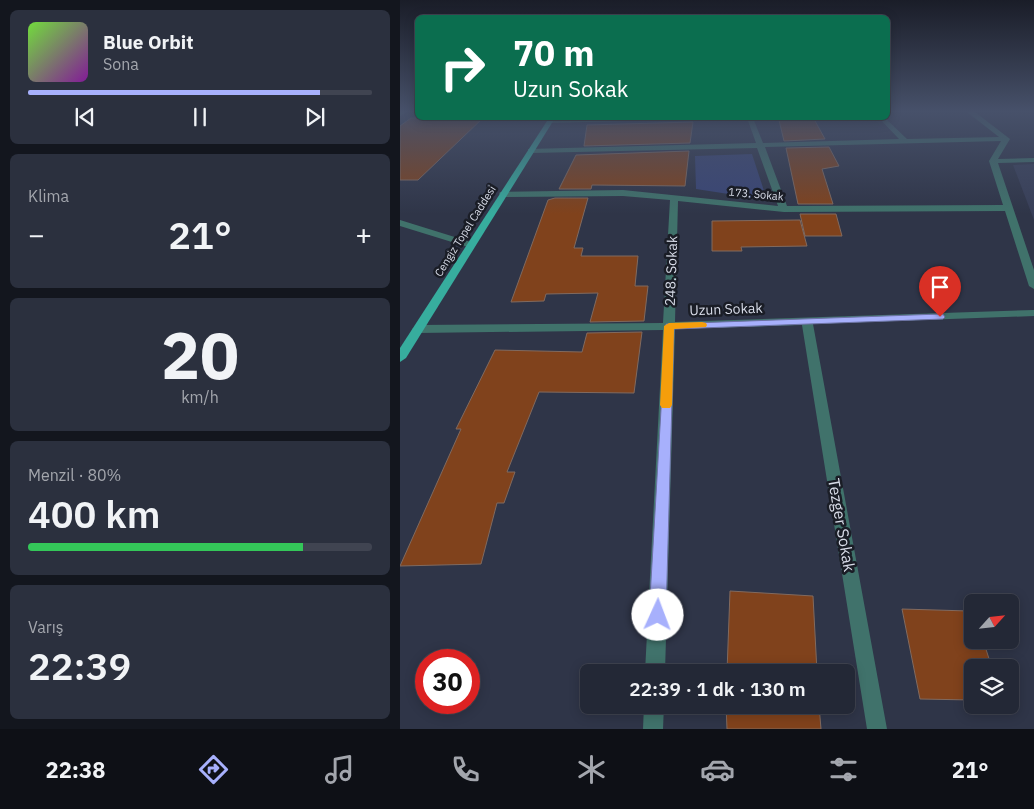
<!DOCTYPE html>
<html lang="tr">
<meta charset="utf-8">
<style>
body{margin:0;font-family:"IBM Plex Sans",sans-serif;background:#2b303e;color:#f1f3f6;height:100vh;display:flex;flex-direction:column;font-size:19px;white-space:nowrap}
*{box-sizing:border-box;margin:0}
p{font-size:16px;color:#a3a6ad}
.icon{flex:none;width:28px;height:28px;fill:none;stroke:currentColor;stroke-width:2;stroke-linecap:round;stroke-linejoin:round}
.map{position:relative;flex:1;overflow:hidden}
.sheet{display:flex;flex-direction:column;gap:10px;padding:10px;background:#13161e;width:400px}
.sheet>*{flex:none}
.banner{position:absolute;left:15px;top:15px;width:475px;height:105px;border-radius:8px;box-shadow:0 2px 12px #0003,0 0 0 1px #404451;background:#0b6e4f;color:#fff;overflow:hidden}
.needle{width:32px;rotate:63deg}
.buttons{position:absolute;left:564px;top:594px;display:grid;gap:10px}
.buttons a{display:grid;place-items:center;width:55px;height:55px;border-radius:8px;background:#232836;box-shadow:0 2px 12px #0003,0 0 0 1px #404451;font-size:25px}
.speed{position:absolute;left:15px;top:649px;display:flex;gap:10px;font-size:25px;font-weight:700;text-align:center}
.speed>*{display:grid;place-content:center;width:65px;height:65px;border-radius:50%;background:#232836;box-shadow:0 2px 12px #0003,0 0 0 1px #404451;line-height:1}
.speed .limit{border:8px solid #d22;background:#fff;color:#111}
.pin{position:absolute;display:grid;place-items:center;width:42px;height:42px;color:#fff;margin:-51px -21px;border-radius:50% 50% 50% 0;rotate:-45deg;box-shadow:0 0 5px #0007}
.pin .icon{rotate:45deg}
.me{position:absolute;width:55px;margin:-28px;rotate:2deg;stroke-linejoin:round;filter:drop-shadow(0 0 4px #0008)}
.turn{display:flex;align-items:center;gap:18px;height:105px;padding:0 15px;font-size:22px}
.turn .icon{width:65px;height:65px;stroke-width:2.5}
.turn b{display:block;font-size:35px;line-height:42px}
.big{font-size:38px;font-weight:600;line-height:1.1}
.sheet .widget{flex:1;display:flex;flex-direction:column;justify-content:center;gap:8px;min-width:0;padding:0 18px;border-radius:8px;background:#2b303e}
.sheet .dial{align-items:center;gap:0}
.dial b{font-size:65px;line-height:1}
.song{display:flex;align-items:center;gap:15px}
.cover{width:60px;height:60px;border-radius:8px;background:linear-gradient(135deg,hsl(100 70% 55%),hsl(290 70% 35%))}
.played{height:5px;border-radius:2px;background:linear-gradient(90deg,#a7b0fc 85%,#404451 85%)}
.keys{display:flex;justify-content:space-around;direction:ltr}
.heat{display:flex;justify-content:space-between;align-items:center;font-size:28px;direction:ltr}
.charge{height:8px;border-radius:4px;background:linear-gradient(90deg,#34c759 80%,#404451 0)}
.trip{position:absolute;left:180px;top:664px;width:275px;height:50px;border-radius:8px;background:#232836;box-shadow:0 2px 12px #0003,0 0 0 1px #404451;font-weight:600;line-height:50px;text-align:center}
.menu{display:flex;height:80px;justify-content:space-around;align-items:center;background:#0e1016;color:#a3a6ad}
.menu .icon{width:35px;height:35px}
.menu .on{color:#a7b0fc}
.menu b{font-size:22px;color:#f1f3f6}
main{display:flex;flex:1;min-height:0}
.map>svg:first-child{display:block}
.built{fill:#383f58}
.green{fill:#394576}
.building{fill:#80421c;stroke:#816a5f}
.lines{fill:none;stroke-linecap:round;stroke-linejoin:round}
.minor{fill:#40726b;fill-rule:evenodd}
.major{fill:#37ad9e;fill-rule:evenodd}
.route{fill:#a7b0fc;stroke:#6d72a4}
.slow{fill:#f59e0b}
.labels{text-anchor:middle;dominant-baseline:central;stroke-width:5;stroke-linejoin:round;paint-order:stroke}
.far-street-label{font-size:11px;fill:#d7dbe7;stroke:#1a1d26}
.street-label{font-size:14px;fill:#d7dbe7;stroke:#1a1d26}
.near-street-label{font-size:16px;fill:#d7dbe7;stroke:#1a1d26}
</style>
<main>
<section class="sheet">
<div class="widget">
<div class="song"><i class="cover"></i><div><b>Blue Orbit</b><p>Sona</p></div></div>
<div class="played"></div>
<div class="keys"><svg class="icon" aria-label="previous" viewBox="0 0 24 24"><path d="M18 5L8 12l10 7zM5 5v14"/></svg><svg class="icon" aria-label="pause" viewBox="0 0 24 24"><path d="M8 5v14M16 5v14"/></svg><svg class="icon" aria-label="next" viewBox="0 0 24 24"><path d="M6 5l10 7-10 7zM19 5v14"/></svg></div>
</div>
<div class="widget"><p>Klima</p>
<div class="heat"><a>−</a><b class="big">21°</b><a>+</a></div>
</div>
<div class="widget dial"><b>20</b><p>km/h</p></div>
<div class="widget"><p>Menzil · 80%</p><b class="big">400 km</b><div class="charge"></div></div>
<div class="widget"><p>Varış</p><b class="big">22:39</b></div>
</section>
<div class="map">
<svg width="634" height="729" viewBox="0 0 634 729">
<rect width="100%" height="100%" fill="#2f3548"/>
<!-- built -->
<polygon class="built" points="634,164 634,220 613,165"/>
<!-- green -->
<polygon class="green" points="352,154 367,200 296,189 295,156"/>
<!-- building -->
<g class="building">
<polygon points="11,118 83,118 18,180 0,180 0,126"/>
<polygon points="414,119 425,139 384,141 379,120"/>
<polygon points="293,122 290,143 184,146 187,125"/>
<polygon points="429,147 439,166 422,169 433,204 398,204 386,148"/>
<polygon points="289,151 285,186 192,185 191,189 159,189 176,155"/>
<polygon points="155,198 188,198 174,248 183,248 181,256 238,256 235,286 248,286 244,321 190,322 198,293 146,294 144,301 111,302 148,200"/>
<polygon points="400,214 436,214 442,236 405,236"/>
<polygon points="400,220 407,246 341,247 342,251 312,251 312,221"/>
<polygon points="242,332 234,393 139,392 107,472 115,472 104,503 97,503 81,564 0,566 61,429 56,429 95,350 182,352 187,333"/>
<polygon points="330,591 413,596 417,672 327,672"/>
<polygon points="502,609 569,611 572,620 572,640 583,640 592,668 572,668 572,700 520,699"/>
<polygon points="326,705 419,705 421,729 327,729"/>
</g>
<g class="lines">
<!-- minor -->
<g class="minor">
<polygon points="0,112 6,112 0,116"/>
<path d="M567 112H575L610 139 598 159 634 158V162L598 163 634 270V289L629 286 605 211 384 212 278 201 275 322 634 310V316L413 324 487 729H467L402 325 275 329 265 672H245L263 330 18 333 12 329 18 325 263 323 270 200 223 196 103 197 99 194 100 192 223 190 378 206 357 148 131 153H128V149L356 143 347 118H353L363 143 499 139 479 118H485L507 139 599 137ZM601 141 589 161 603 205 387 206 365 147Z"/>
<polygon points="204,118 266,118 263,120 150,123 147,121 150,119"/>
<polygon points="0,220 74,243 76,245 71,248 68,247 0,226"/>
<polygon points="244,705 264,705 263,729 243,729"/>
</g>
<!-- major -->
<polygon class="major" points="149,118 155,118 6,358 0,362 0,348"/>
</g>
<!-- sky -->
<linearGradient id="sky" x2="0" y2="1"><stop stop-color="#1a1d28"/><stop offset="0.52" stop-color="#47516a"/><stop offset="1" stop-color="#47516a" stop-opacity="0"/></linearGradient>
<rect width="634" height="214" fill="url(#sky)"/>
<!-- route -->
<polygon class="route" points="540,314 543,314 545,317 543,319 274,329 266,615 263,620 258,622 252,620 249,615 266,324"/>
<!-- slow -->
<polygon class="slow" points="302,322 306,323 307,325 306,327 274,329 272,405 270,408 262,408 260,405 264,326 269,323"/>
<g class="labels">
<!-- far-street labels -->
<g class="far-street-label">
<text transform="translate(356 194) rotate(5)">173. Sokak</text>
<text transform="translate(65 231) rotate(-58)">Cengiz Topel Caddesi</text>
</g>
<!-- street labels -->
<g class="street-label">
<text transform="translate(271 271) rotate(-88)">248. Sokak</text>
<text transform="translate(326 309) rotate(-2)">Uzun Sokak</text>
</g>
<!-- near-street labels -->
<g class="near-street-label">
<text transform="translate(442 525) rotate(80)">Tezger Sokak</text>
</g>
</g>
</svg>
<div class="buttons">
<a><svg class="needle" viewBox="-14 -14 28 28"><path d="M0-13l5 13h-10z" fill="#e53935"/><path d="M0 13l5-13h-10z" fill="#a3a6ad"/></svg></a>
<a><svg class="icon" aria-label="layers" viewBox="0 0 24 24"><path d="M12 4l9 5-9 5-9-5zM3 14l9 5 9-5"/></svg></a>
</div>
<div class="speed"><div class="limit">30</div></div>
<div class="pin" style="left:540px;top:317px;background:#d93025"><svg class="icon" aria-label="arrive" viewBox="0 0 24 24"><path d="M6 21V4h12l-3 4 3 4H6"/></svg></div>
<svg class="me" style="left:258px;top:615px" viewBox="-20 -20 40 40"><circle r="19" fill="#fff"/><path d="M0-13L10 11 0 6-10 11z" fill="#a7b0fc"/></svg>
<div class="trip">22:39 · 1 dk · 130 m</div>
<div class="banner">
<div class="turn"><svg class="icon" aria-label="right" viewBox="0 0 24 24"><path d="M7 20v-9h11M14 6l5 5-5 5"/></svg><div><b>70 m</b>Uzun Sokak</div></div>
</div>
</div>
</main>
<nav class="menu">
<b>22:38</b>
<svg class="icon on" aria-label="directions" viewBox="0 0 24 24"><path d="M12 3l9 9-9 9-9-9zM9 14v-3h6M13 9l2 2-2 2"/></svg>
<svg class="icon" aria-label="music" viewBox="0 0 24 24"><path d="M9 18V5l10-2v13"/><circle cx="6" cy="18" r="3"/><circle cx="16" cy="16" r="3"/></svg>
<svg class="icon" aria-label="phone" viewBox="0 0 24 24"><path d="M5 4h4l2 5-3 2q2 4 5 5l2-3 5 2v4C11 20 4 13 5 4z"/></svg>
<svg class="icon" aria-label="climate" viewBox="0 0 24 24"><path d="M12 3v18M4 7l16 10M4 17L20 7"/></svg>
<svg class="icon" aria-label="car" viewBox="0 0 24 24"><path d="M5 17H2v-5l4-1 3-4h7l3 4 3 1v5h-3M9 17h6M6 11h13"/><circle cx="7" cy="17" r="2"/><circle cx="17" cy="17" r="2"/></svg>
<svg class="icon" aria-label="filters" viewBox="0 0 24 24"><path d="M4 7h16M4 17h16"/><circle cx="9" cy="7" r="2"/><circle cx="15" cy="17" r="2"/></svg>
<b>21°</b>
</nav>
